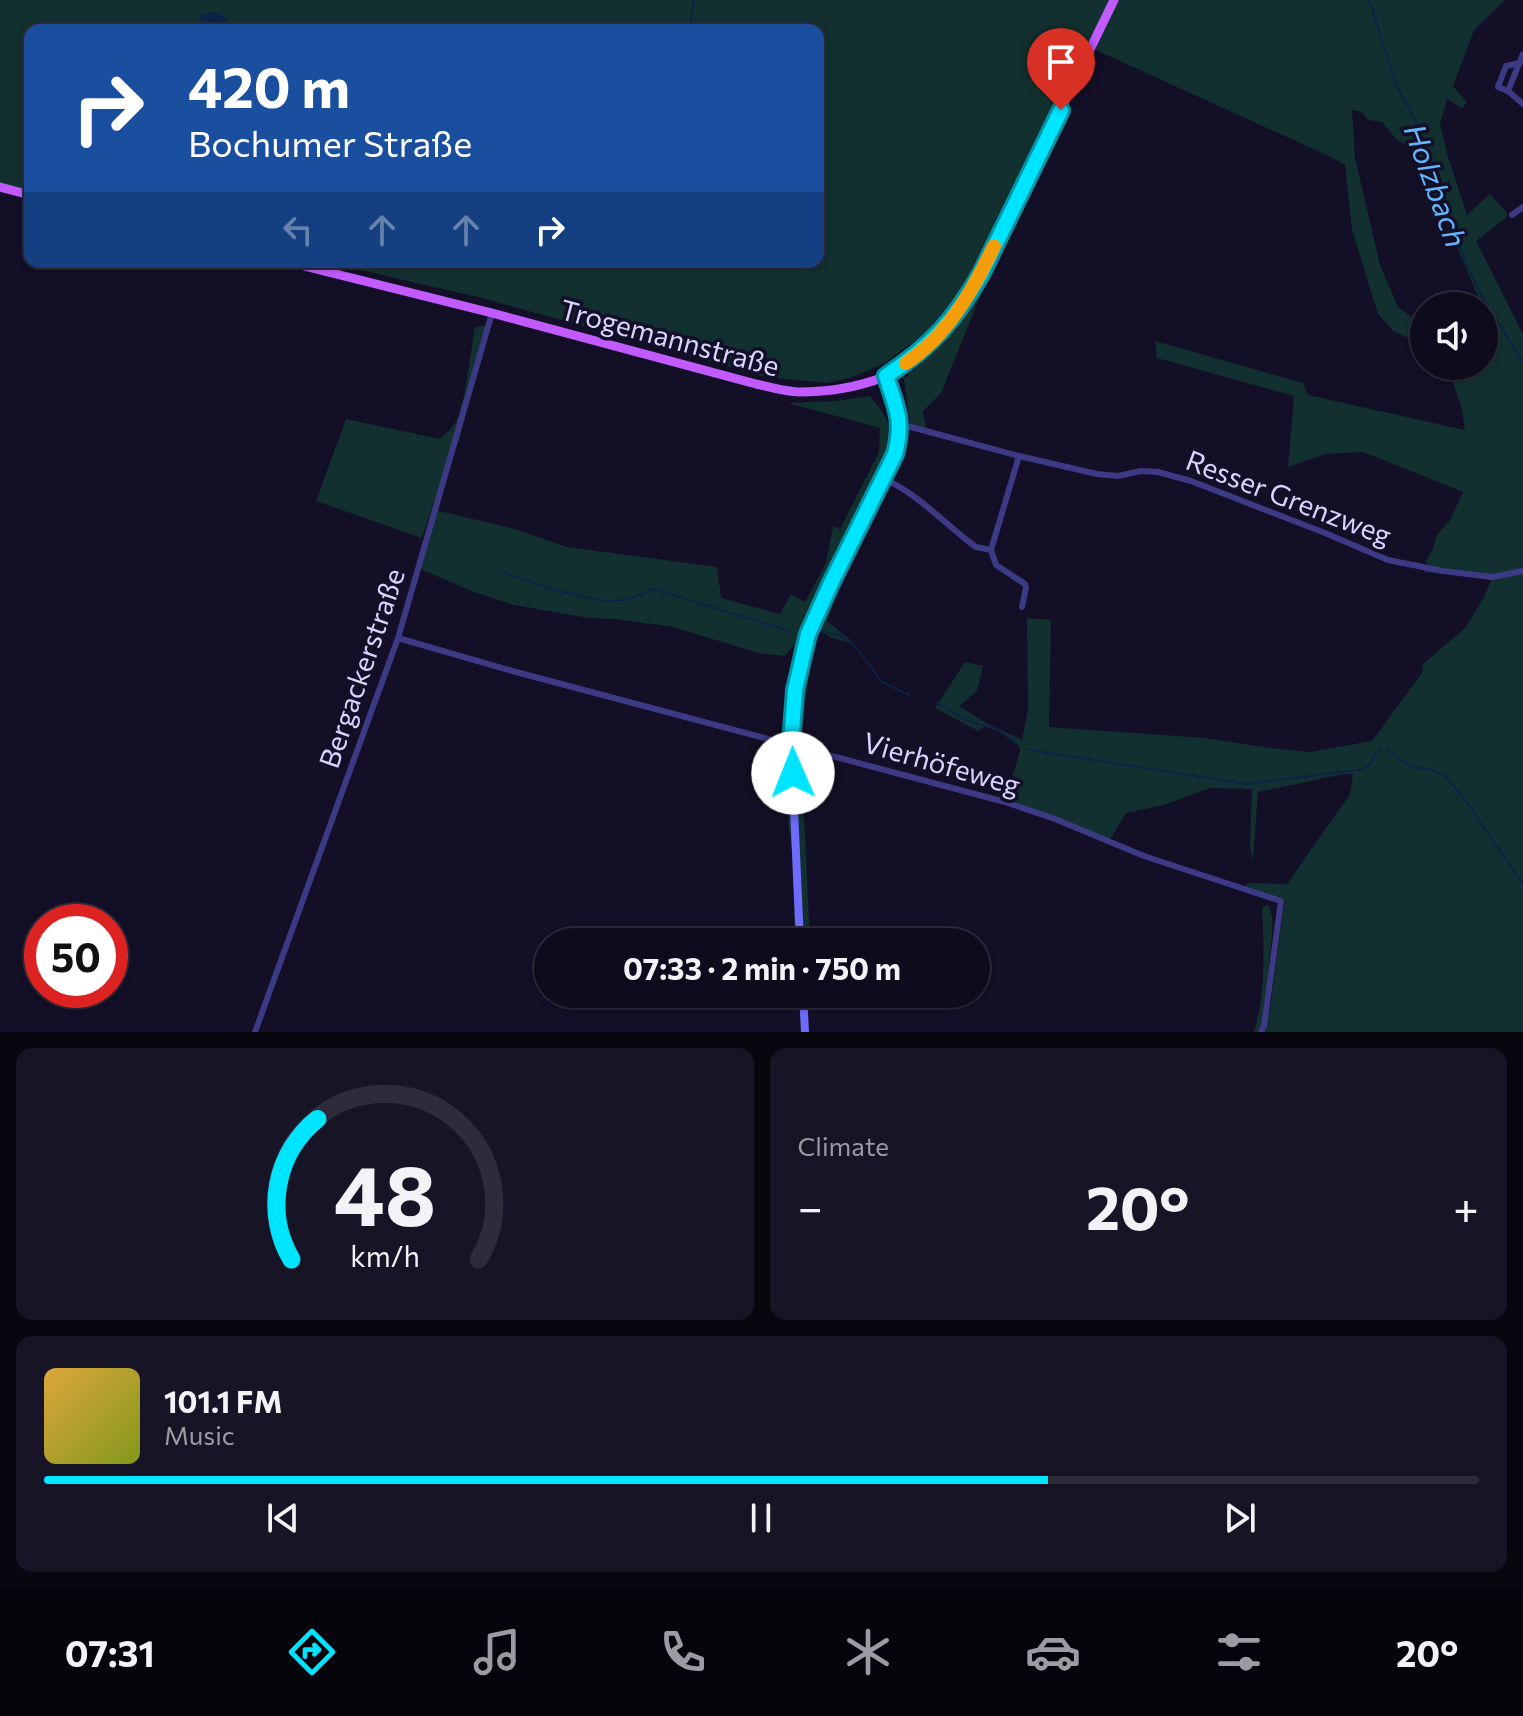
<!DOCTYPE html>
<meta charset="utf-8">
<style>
body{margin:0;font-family:Commissioner,sans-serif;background:#171425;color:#f1f3f6;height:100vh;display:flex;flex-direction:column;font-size:30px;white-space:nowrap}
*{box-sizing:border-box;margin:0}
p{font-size:26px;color:#9b9ba3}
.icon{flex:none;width:44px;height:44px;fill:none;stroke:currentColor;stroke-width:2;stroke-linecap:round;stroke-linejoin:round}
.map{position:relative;height:1032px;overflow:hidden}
.drawer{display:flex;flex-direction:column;gap:16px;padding:16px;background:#08060f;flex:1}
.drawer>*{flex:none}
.banner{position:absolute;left:24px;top:24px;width:800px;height:244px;border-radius:16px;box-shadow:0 2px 6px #0004,0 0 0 2px #2e2b3b;background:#1a4fa0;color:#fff;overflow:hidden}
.fabs{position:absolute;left:1410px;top:292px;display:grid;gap:16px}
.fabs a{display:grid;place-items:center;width:88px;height:88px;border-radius:50%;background:#0e0b1c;box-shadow:0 2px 6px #0004,0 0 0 2px #2e2b3b;font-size:40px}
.speed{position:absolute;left:24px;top:904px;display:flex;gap:16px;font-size:40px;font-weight:700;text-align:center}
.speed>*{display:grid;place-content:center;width:104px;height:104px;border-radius:50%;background:#0e0b1c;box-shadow:0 2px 6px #0004,0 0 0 2px #2e2b3b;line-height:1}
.speed .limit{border:12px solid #d22;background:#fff;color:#111}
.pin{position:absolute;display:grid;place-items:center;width:68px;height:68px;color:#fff;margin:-82px -34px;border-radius:50% 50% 50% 0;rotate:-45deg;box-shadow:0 0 8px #0007}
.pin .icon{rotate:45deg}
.me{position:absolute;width:88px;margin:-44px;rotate:359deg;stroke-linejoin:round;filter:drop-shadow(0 0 6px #0008)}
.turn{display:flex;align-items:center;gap:28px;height:168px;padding:0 32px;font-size:36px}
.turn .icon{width:104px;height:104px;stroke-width:2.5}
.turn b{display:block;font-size:56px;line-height:68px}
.lanes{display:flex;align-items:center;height:76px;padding:0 32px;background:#0003;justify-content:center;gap:40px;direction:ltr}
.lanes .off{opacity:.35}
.big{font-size:60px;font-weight:700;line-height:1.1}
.drawer .card{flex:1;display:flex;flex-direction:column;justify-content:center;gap:12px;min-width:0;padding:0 28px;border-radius:16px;background:#171425}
.drawer .dial{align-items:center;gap:0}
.dial svg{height:208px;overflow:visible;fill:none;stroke:#2e2b3b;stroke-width:7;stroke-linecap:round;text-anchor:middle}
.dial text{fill:#f1f3f6;stroke:none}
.song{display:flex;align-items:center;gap:24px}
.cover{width:96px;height:96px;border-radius:12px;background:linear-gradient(135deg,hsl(40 70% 55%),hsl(70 70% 35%))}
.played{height:8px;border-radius:4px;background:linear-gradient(90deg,#00e5ff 70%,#2e2b3b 70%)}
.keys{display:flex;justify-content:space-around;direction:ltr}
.heat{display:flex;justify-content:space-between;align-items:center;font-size:44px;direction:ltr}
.drawer .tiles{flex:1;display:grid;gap:16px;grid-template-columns:1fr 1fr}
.card:last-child{grid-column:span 2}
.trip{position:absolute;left:534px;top:928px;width:456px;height:80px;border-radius:40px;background:#0e0b1c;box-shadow:0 2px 6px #0004,0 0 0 2px #2e2b3b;font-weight:700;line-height:80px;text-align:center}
.menu{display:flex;height:128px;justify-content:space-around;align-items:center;background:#06040b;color:#9b9ba3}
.menu .icon{width:56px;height:56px}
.menu .current{color:#00e5ff}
.menu b{font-size:36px;color:#f1f3f6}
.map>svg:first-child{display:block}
.green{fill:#12302f}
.water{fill:#0c2248}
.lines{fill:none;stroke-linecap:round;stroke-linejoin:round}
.stream{stroke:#0c2248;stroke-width:2}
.street{stroke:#3d3a85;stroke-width:6}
.secondary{stroke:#6f6bff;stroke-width:8}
.primary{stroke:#c25bff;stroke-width:9}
.route-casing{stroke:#0095a6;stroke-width:20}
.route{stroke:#00e5ff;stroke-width:14}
.slow{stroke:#f59e0b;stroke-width:14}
.labels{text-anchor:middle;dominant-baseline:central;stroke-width:7;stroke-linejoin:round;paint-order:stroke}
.street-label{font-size:28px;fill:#d9d4ff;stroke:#130f26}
.water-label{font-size:30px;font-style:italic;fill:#62b6ff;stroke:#130f26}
</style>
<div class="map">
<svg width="1523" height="1032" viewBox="0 0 1523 1032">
<rect width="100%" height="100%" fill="#130f26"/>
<!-- green -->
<g class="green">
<polygon points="0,0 1505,0 1474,30 1453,86 1467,102 1462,109 1447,99 1440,124 1448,157 1467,215 1490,194 1507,213 1507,217 1476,241 1523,334 1523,1032 1265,1032 1270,1009 1284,904 1286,901 1281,901 1244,889 1248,883 1287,884 1350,794 1353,774 1344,774 1258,792 1253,861 1250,847 1252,789 1210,788 1164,805 1126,813 1109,841 1005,802 1020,751 1019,746 999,731 984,727 978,731 935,708 965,662 983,666 977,691 959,706 988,724 1022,740 1028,709 1027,618 1051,620 1049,727 1205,738 1270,748 1309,752 1372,741 1422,673 1423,664 1465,628 1484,597 1492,578 1424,572 1428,564 1425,562 1433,549 1437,535 1450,520 1463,492 1363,452 1326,454 1288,467 1294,396 1157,358 1155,341 1303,383 1308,395 1465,430 1462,409 1447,366 1484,366 1484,327 1490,322 1484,311 1484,306 1482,306 1447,223 1435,205 1427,176 1415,151 1397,140 1382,122 1368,120 1362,112 1352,110 1355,158 1380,265 1398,307 1424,326 1424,345 1393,331 1378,314 1352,230 1345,165 1331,157 1098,51 1087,40 969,283 925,333 885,363 853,377 828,383 765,377 486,299 326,262 818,262 818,30 30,30 30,193 0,185"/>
<polygon points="986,273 991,276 982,292 941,393 923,411 926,428 910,424 904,379 946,338 967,310"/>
<polygon points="488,325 459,440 435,498 422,538 316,501 346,419 440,439 450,430 457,420 464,396 475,327"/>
<path d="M870 396C880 408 888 418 891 433 895 453 849 531 838 552L850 562 827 621 855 644 832 638 809 625 803 638 810 668 800 739 786 736 789 691 794 666 793 645 785 656 758 653 673 627 615 619 588 618 514 605 474 592 420 569 435 510 515 529 567 547 717 567 721 598 780 614 791 594 805 602 826 563 833 526 840 529 879 452 880 428 788 403 836 401Z"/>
<polygon points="789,765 802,769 810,942 795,942 792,846 788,824"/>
<path d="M1268 905C1277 922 1270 943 1269 962 1267 985 1267 1009 1259 1032H1254C1266 992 1264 948 1262 907Z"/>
</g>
<!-- water -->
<polygon class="water" points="212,12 221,14 236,30 216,30 199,19 202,14"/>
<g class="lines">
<!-- stream -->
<g class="stream">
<polyline points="1368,0 1371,5 1397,87 1414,118 1446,203 1465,262 1485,302 1523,362"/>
<polyline points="689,30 694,0"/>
<polyline points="505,573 559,591 604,601 626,600 654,589 789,631"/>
<polyline points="820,631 841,636 854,645 872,668 880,681 909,695"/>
<polyline points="937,703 971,722 996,729 1017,743"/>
<polyline points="1030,750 1247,784 1363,769 1369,765 1380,748 1382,748"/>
<polyline points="1387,750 1411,767 1430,769 1444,775 1464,798 1523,884"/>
</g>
<!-- street -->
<g class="street">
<polyline points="1520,63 1506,66 1498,87 1508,91 1523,54"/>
<polyline points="1508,91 1523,104"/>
<polyline points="1512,215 1523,207"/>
<polyline points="900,427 911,427 1019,456 1097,474 1118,476 1141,471 1158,472 1191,481 1325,533 1388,560 1443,571 1492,577 1523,571"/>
<path d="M882 478C915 492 940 519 968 541L976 547 991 550 996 565 1025 584 1026 588 1022 607"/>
<polyline points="991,550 1019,456"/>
<polyline points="398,638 516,672 1005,802 1055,819 1144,856 1281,901 1264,1026 1261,1032"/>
<polyline points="255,1032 398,638 492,313"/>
</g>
<!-- secondary -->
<g class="secondary">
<path d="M800 942 791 744 795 690 808 634 820 607 895 454C905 420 896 408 886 376"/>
<polyline points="803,994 805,1032"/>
</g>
<!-- primary -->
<g class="primary">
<polyline points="0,187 30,195"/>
<path d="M288 262 492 313 756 384C770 387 785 392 799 392 826 392 858 387 884 377 890 375 895 370 900 367 936 343 959 311 981 274L1114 0"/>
</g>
</g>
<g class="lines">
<!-- route casing -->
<g class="route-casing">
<path id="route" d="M793 773 791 744 795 690 808 634 830 585 895 454C904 420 896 408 886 376 931 346 954 321 981 274L1061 110"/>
</g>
<!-- route -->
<use href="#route" class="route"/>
<!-- slow -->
<path class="slow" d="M906 363C948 335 973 290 994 246"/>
</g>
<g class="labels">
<!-- street labels -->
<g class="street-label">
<text transform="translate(670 337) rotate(15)">Trogemannstraße</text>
<text transform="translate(1289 497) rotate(21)">Resser Grenzweg</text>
<text transform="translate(361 668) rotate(-71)">Bergackerstraße</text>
<text transform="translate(942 763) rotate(16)">Vierhöfeweg</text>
</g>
<!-- water labels -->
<g class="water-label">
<text transform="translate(1437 185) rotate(70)">Holzbach</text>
</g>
</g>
</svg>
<div class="fabs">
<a><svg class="icon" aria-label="sound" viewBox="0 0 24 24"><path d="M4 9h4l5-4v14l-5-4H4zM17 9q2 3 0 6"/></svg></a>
</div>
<div class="speed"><div class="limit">50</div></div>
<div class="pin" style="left:1061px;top:110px;background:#d93025"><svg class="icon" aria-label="arrive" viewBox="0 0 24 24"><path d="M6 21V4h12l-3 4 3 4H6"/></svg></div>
<svg class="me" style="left:793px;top:773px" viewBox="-20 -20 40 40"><circle r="19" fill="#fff"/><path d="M0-13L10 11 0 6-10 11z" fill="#00e5ff"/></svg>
<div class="trip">07:33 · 2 min · 750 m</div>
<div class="banner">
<div class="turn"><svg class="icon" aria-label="right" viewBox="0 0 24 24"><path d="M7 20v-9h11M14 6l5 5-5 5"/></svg><div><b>420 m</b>Bochumer Straße</div></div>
<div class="lanes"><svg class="icon off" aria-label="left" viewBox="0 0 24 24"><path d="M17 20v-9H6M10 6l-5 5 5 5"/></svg><svg class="icon off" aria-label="ahead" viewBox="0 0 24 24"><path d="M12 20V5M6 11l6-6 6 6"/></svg><svg class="icon off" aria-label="ahead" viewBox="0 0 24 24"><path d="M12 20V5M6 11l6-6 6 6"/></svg><svg class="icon" aria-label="right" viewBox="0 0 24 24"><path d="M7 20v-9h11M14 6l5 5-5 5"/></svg></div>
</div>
</div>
<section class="drawer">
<div class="tiles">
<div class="card dial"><svg viewBox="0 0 100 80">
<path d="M14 69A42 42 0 1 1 86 69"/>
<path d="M14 69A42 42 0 0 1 24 15" stroke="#00e5ff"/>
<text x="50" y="56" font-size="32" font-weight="700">48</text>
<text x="50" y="72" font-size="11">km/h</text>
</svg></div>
<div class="card"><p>Climate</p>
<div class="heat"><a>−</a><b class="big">20°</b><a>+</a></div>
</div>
<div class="card">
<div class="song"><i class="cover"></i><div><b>101.1 FM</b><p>Music</p></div></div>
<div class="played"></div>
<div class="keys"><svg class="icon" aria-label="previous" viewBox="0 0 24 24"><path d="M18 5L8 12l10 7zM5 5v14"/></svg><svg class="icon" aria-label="pause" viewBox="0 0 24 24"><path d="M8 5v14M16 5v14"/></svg><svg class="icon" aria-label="next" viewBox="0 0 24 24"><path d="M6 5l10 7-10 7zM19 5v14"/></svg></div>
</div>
</div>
</section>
<nav class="menu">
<b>07:31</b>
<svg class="icon current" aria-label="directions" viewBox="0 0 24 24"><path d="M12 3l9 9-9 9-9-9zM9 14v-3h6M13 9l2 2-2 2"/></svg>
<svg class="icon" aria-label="music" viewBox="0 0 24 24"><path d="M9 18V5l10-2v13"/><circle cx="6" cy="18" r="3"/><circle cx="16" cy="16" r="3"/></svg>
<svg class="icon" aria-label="phone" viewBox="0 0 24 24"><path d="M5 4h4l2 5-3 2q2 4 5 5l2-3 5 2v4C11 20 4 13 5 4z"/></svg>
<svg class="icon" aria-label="climate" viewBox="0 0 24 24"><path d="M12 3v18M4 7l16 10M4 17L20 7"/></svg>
<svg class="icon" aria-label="car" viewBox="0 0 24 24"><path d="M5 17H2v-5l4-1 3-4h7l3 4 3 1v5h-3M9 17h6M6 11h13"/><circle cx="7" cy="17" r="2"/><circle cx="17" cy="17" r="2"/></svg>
<svg class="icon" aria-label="filters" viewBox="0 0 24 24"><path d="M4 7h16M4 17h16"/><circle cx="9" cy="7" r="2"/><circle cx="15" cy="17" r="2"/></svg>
<b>20°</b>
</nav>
